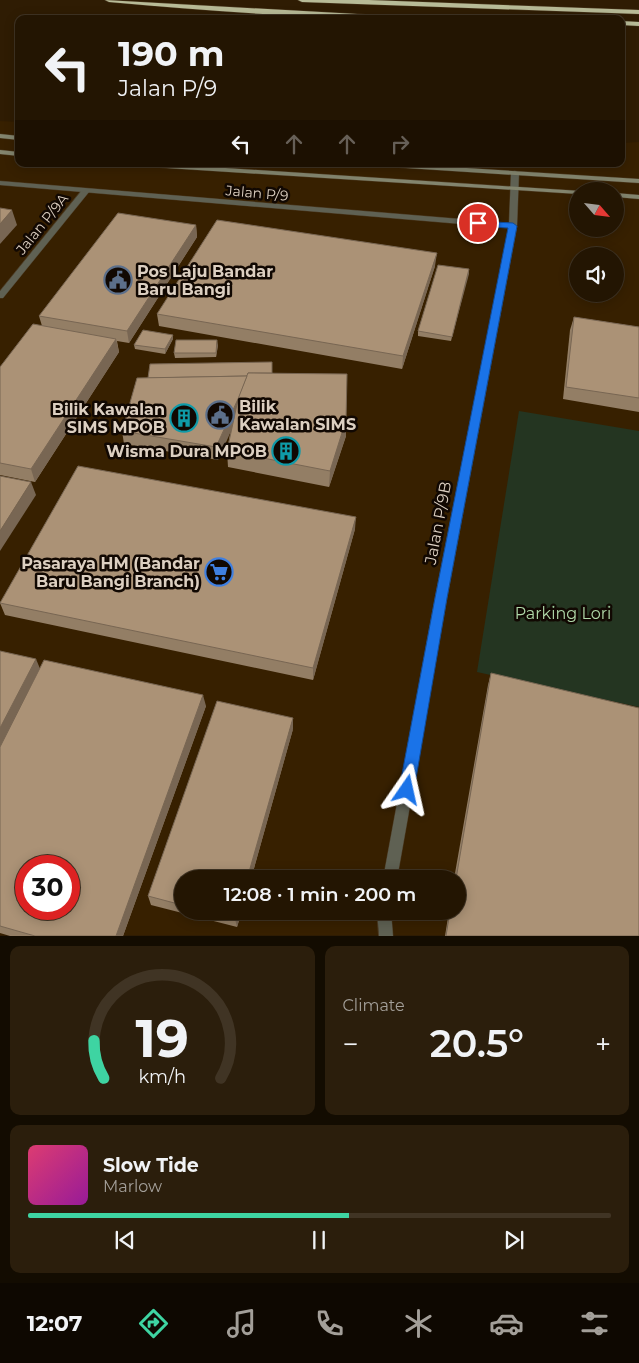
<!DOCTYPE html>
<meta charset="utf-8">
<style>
body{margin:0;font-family:Montserrat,sans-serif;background:#2b1e0c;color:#f1f3f6;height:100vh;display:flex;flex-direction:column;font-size:19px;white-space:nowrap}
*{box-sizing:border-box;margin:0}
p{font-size:16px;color:#a39f99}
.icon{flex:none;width:28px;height:28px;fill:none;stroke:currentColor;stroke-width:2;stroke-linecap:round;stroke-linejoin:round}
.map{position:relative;height:936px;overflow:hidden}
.sheet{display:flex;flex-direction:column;gap:10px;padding:10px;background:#130c01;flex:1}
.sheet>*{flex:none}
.banner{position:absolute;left:15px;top:15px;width:610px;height:152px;border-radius:10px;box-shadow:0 2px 12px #0003,0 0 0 1px #403424;background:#231502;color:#f1f3f6;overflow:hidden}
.needle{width:32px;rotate:118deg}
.controls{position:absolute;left:569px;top:182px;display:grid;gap:10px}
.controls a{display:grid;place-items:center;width:55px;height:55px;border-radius:50%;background:#231502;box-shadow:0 2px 12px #0003,0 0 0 1px #403424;font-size:25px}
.speed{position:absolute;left:15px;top:855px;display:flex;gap:10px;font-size:25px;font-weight:700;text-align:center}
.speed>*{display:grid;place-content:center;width:65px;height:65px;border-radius:50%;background:#231502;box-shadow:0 2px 12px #0003,0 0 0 1px #403424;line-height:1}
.speed .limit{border:8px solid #d22;background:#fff;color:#111}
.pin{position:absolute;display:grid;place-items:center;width:42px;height:42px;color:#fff;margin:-21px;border:2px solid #fff;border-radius:50%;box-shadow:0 1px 5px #0007}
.me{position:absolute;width:55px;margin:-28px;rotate:11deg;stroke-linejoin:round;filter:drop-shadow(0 0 4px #0008)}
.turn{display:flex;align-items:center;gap:18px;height:105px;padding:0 20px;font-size:22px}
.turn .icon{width:65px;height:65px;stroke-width:2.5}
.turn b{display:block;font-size:35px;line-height:42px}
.lanes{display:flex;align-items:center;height:48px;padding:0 20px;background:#0003;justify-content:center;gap:25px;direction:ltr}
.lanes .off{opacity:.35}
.big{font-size:38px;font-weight:600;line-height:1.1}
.sheet .tile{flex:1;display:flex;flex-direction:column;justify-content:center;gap:8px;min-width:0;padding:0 18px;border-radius:10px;background:#2b1e0c}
.sheet .dial{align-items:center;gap:0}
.dial svg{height:130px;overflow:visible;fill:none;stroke:#403424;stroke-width:7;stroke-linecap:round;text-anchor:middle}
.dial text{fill:#f1f3f6;stroke:none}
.song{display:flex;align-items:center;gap:15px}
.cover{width:60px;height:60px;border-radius:8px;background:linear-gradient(135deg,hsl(340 70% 55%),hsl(300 70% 35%))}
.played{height:5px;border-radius:2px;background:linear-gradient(90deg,#3ed4a2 55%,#403424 55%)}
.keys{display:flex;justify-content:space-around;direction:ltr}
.heat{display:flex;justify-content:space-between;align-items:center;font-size:28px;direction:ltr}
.sheet .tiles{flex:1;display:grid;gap:10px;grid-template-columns:1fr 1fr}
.tile:last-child{grid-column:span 2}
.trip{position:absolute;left:174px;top:870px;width:292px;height:50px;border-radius:25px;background:#231502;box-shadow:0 2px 12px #0003,0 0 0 1px #403424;font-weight:600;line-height:50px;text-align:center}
.tab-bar{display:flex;height:80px;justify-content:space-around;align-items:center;background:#0e0801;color:#a39f99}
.tab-bar .icon{width:35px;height:35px}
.tab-bar .on{color:#3ed4a2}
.tab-bar b{font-size:22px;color:#f1f3f6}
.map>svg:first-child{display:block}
.built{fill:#372000;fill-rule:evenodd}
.green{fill:#243521}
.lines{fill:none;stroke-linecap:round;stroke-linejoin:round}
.service-casing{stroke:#4b3921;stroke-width:1}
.minor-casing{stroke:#4b3921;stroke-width:1}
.secondary-casing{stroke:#4b3921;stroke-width:1}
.motorway-casing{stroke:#4b3921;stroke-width:1}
.service{fill:#5f6153;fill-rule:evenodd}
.minor{fill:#5f6153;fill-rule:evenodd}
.secondary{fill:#83856e;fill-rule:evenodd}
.motorway{fill:#b8bb97;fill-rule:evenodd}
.wall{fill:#937e65}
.shaded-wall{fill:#786653}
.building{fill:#ab9276;stroke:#786653;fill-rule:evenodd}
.route{fill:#1a73e8;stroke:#114b97}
.labels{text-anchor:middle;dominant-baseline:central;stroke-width:5;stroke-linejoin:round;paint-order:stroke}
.far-street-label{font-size:14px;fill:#dccfc1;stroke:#110802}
.poi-label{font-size:16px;font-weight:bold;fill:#dccfc1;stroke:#110802;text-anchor:end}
.street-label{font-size:16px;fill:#dccfc1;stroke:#110802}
.park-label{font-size:16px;fill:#afd8a8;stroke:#110802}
</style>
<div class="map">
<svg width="639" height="936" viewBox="0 0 639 936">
<rect width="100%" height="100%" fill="#2f1c03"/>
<!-- built -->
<path class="built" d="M0 121 19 122V164H621V143L639 142V935H0ZM578 191H615V229H578ZM578 256H615V294H578ZM26 866H69V909H26ZM182 879H458V911H182Z"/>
<!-- green -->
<polygon class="green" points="519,411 639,431 639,707 477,672"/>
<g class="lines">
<!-- service casing -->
<g class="service-casing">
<polygon id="service" points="82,190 89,192 3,298 0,298 0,291"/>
</g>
<!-- minor casing -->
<g class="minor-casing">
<g id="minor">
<polygon points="515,171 519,173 517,226 447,598 397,879 383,879 435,598 509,228 0,185 0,181 509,223 511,173"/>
<polygon points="377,911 391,911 393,936 379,936"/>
</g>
</g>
<!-- secondary casing -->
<g class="secondary-casing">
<g id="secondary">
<polygon points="0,134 19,136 19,140 0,138"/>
<polygon points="0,150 19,152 19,156 0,154"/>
<polygon points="132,164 164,164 581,191 578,191 578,194 135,166"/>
<polygon points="372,164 403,164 639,179 639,183 375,166"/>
<polygon points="615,193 639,195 639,199 615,197"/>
</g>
</g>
<!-- motorway casing -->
<g class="motorway-casing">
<g id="motorway">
<path d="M105 0 411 17 415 19C313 19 211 11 109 2Z"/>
<polygon points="298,0 369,0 639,10 639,14 302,2"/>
<polygon points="621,21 639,22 639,26 621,25"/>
</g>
</g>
<!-- service -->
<use href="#service" class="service"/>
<!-- minor -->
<use href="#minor" class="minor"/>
<!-- secondary -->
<use href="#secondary" class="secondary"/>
<!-- motorway -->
<use href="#motorway" class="motorway"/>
</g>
<!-- wall -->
<g class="wall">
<polygon points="196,225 197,237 129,343 117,341 119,352 35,482 0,475 0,367 42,326 39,316"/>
<polygon points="435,266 402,369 159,326 157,314"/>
<polygon points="469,269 451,341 418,336 418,331"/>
<polygon points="574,317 639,327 639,412 563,399 570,330"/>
<polygon points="173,339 165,354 135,349 134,345"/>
<polygon points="218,345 216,357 175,358 174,353"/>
<polygon points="273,373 346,436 329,487 228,467 227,451 231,429 218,460 124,444 122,431 148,378"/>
<polygon points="355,529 313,680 5,615 0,603 0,602"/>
<polygon points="0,651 40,669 206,706 123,936 10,936 0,933"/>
<polygon points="491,673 639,936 445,936 449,911 458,911 458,879 454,879 488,685"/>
<polygon points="293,729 251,879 182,879 182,911 242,911 237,927 151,905 148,896"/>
</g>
<!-- shaded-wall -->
<g class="shaded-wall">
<polygon points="12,210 17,225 0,244 0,224"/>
<polygon points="196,225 197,237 129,343 127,331"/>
<polygon points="437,253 435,266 402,369 403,356"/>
<polygon points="469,269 469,274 451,341"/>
<polygon points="173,335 173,339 165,354 165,349"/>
<polygon points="116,339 119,352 35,482 31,469"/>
<polygon points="217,340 218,345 216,357 216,353"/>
<polygon points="249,376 250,389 218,460 216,447"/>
<polygon points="346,420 346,436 329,487 330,471"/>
<polygon points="31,482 36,495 0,551 0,531"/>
<polygon points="356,517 355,529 313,680 313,668"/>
<polygon points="36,659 41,671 0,751 0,728"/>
<polygon points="203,695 206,706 123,936 116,936"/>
<polygon points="293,718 293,729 251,879 247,879"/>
<polygon points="237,911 242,911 237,927 235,919"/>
</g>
<!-- building -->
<g class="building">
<polygon points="0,208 12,210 0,224"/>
<polygon points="118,213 196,225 127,331 39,316"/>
<polygon points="217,220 437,253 403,356 157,314"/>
<polygon points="438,265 469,269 452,337 418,331"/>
<polygon points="574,317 639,327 639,398 566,387"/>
<polygon points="33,324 116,339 31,469 0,463 0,367"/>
<polygon points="143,330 173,335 165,349 134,345"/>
<polygon points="176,340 217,340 216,353 174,353"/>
<polygon points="272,362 272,373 248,373 247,376 148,378 150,364"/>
<polygon points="248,373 347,374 346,420 330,471 227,451 239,395"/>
<polygon points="247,376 238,399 216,447 122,431 137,378"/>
<polygon points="78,466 356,517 313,668 0,603"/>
<polygon points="0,476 31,482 0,531"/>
<polygon points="0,651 36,659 0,728"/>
<path d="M44 660 203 695 116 936H35L0 926V747ZM26 866H69V909H26Z"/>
<polygon points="491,673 639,708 639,936 446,936 450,911 458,911 458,879 456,879"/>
<polygon points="217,701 293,718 247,879 182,879 182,905 148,896"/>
<polygon points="206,911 237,911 235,919"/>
</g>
<!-- route -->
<polygon class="route" points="475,221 513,223 517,226 447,598 414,790 412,795 407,797 402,795 399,790 435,598 508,228 478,226 475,225"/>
<!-- icons -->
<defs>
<g id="civic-ring" transform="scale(1.4375)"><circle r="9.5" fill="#110802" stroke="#5c6f8a" stroke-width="1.5"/><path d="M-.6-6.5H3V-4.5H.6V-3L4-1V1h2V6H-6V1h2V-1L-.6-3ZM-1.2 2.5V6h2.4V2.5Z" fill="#5c6f8a"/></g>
<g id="building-ring" transform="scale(1.4375)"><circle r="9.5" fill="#110802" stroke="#0f9aa8" stroke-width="1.5"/><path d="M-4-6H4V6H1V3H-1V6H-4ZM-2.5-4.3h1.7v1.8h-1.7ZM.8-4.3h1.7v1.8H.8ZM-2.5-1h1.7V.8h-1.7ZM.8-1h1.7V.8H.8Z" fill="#0f9aa8"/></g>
<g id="supermarket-ring" transform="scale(1.4375)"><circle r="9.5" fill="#110802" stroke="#3f7fe0" stroke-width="1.5"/><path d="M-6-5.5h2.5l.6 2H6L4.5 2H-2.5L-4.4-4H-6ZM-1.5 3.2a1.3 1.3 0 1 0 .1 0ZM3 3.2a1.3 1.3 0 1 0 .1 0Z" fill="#3f7fe0"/></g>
</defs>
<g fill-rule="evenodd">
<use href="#civic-ring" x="118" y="280"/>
<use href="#civic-ring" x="220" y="415"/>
<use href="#building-ring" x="184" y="418"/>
<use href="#building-ring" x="286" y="451"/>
<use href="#supermarket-ring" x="219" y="572"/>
</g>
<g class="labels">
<!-- far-street labels -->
<g class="far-street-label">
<text transform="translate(257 193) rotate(5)">Jalan P/9</text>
<text transform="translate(42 224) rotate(-51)">Jalan P/9A</text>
</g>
<!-- poi labels -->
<g class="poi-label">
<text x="137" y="271" text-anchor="start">Pos Laju Bandar<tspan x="137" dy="18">Baru Bangi</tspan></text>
<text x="239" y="406" text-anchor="start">Bilik<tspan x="239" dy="18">Kawalan SIMS</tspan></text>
<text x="165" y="409">Bilik Kawalan<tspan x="165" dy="18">SIMS MPOB</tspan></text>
<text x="267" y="451">Wisma Dura MPOB</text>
<text x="200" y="563">Pasaraya HM (Bandar<tspan x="200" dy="18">Baru Bangi Branch)</tspan></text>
</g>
<!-- street labels -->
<g class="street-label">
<text transform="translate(438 523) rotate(-79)">Jalan P/9B</text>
</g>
<!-- park labels -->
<g class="park-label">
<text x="563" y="613">Parking Lori</text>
</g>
</g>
</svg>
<div class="controls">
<a><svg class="needle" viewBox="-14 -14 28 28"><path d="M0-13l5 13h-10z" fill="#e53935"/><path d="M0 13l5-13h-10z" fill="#a39f99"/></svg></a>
<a><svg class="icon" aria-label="sound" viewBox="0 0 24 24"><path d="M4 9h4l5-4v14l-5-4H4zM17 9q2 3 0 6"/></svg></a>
</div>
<div class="speed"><div class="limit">30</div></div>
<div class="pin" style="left:478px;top:223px;background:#d93025"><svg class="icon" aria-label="arrive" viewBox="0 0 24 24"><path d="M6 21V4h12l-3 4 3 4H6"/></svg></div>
<svg class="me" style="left:407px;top:790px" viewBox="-20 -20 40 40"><path d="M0-17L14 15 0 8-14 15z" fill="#1a73e8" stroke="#fff" stroke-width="4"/></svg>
<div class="trip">12:08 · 1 min · 200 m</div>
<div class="banner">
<div class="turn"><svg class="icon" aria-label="left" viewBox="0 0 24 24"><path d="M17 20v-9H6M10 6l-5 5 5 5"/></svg><div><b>190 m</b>Jalan P/9</div></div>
<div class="lanes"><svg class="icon" aria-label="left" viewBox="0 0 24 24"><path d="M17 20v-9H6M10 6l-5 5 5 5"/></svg><svg class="icon off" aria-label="ahead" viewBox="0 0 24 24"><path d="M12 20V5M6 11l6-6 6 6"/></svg><svg class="icon off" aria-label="ahead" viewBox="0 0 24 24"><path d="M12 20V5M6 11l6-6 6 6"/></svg><svg class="icon off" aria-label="right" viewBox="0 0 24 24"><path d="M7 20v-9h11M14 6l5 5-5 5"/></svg></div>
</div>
</div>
<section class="sheet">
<div class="tiles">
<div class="tile dial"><svg viewBox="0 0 100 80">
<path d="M14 69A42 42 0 1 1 86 69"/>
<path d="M14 69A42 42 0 0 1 8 46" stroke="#3ed4a2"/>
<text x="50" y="56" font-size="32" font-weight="700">19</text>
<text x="50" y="72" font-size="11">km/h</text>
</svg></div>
<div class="tile"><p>Climate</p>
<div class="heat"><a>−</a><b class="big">20.5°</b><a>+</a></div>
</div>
<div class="tile">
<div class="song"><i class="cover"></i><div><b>Slow Tide</b><p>Marlow</p></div></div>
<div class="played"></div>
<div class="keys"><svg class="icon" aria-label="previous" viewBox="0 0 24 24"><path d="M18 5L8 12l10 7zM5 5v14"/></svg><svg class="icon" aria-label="pause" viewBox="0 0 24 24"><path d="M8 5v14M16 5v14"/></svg><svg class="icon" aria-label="next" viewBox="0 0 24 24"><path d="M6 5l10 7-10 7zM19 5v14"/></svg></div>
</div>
</div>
</section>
<nav class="tab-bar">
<b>12:07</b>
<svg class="icon on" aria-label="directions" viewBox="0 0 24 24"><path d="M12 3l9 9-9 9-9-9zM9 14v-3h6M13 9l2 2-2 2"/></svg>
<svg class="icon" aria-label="music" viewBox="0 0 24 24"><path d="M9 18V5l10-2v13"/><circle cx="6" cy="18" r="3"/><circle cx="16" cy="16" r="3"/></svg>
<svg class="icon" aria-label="phone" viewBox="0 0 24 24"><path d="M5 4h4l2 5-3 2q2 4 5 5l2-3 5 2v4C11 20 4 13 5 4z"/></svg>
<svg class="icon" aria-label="climate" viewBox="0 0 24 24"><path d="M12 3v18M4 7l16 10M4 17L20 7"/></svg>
<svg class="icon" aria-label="car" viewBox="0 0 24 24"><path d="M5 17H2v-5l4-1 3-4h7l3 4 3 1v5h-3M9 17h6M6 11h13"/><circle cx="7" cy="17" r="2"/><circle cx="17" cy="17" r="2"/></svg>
<svg class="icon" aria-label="filters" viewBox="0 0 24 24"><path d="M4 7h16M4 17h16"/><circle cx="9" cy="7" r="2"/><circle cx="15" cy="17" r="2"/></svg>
</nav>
